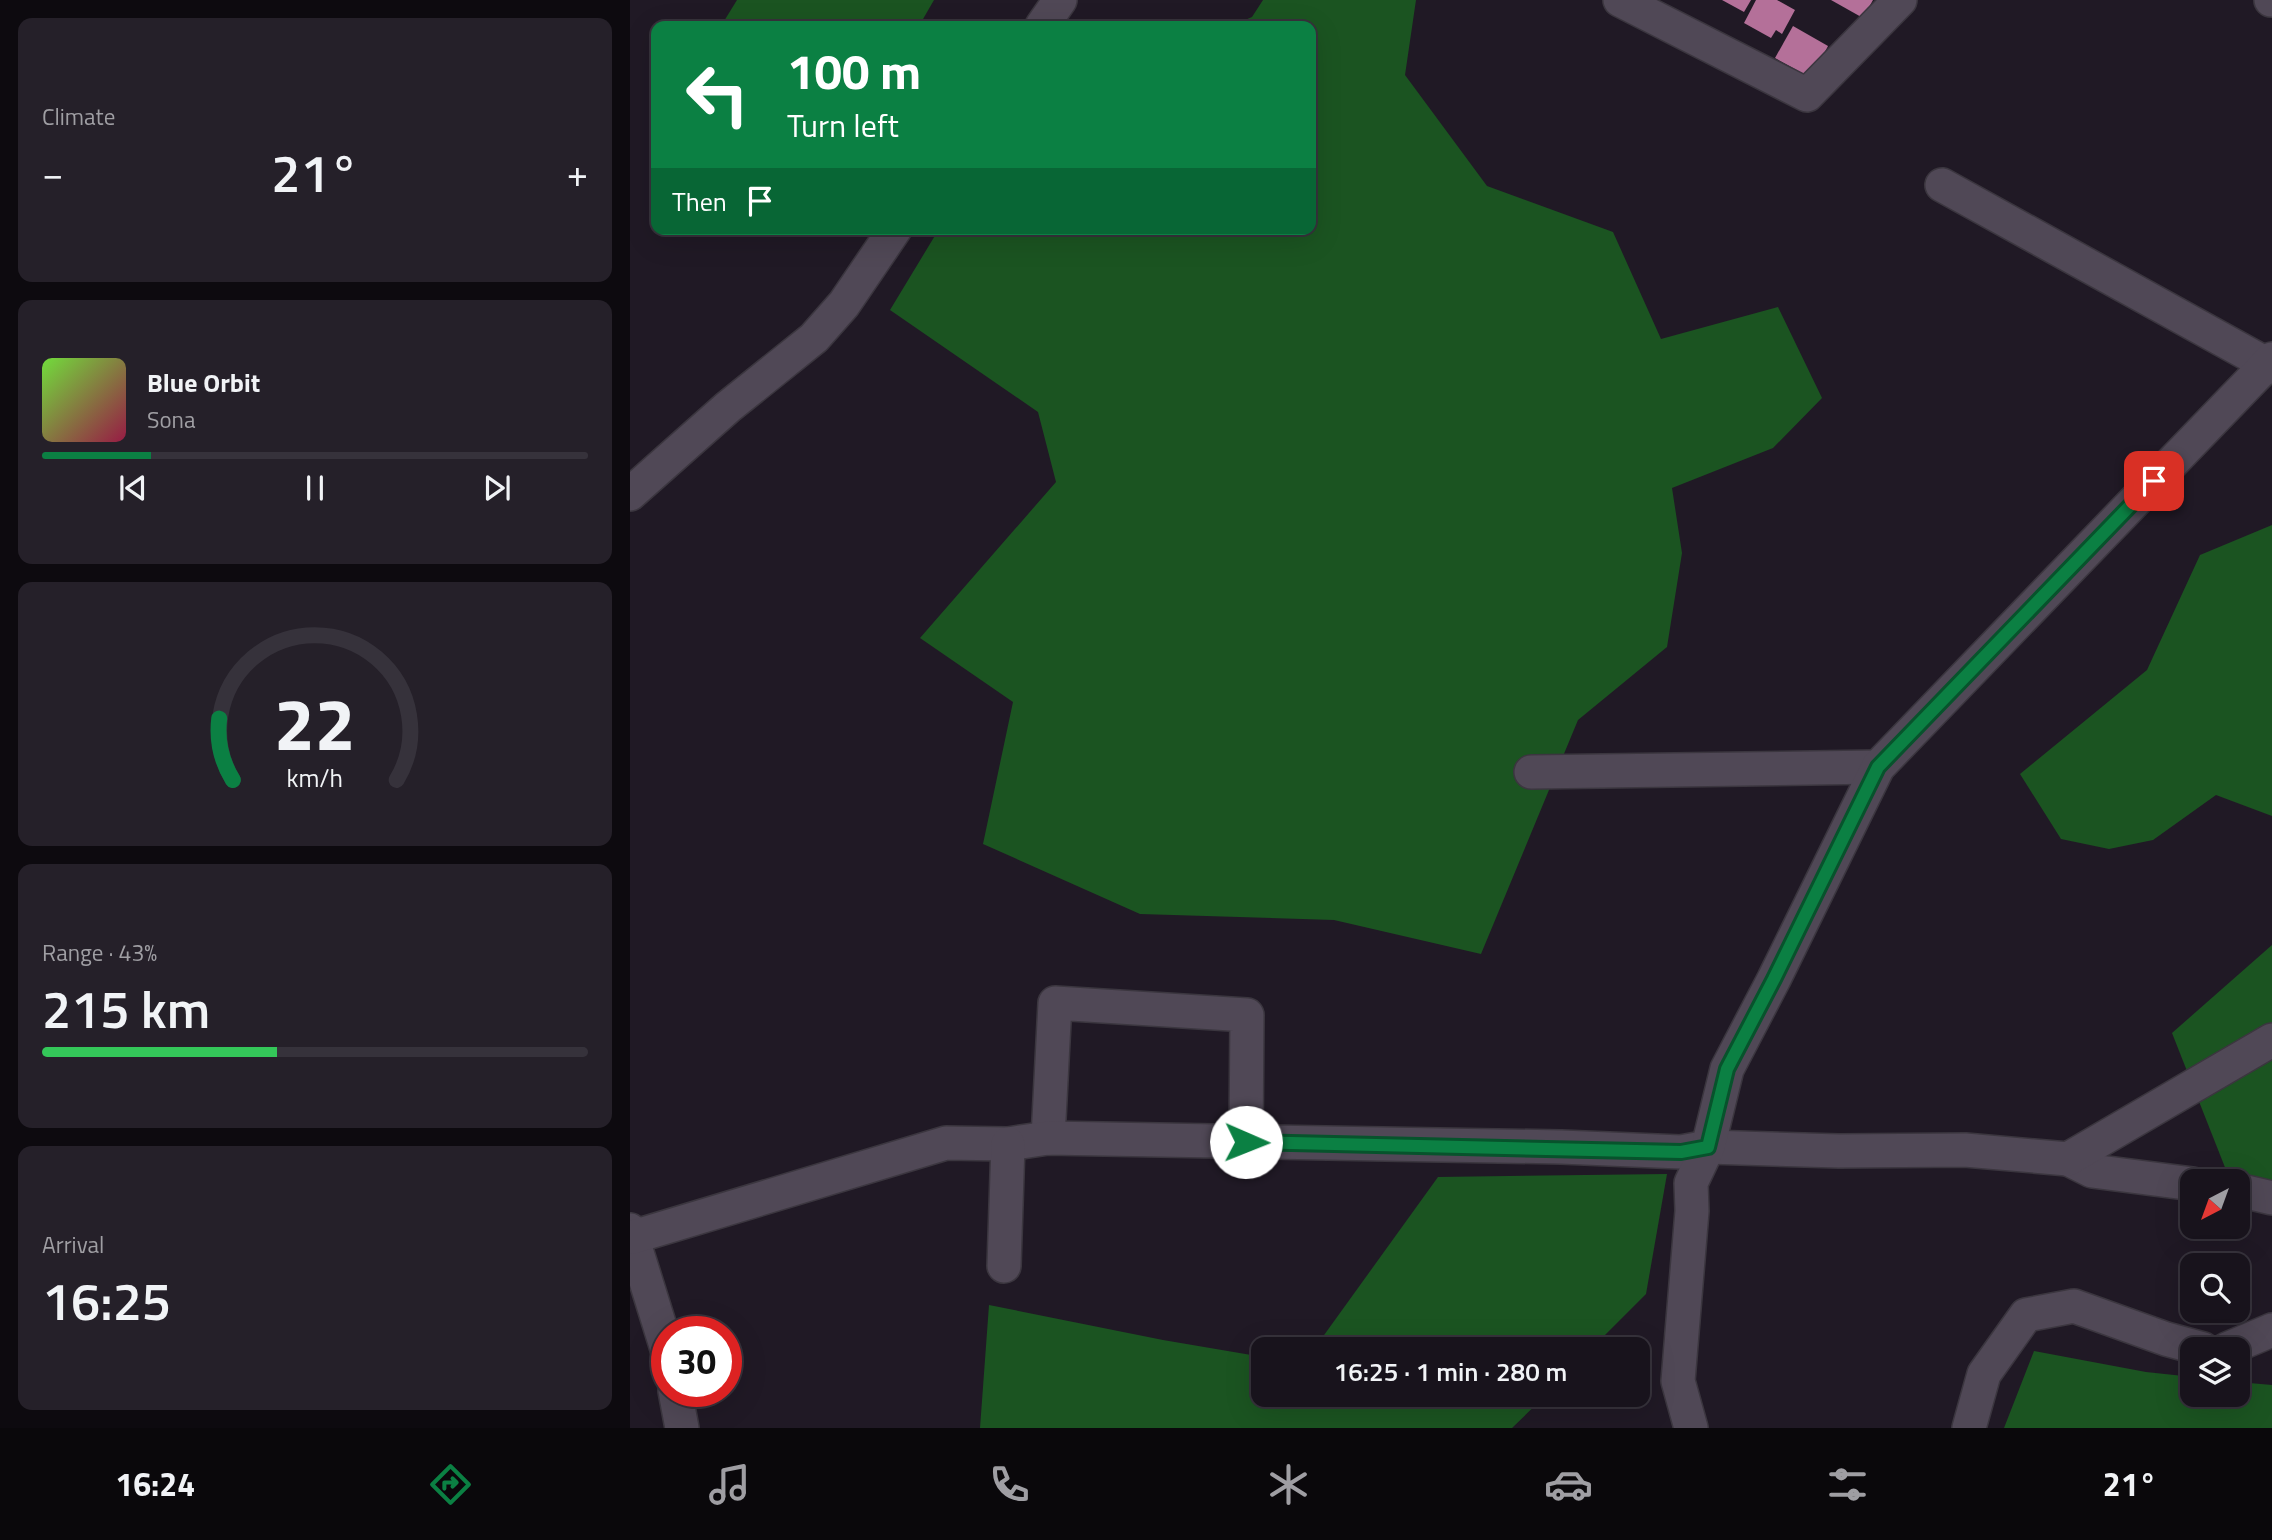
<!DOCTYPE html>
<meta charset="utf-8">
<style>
body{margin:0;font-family:"Titillium Web",sans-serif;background:#252029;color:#f1f3f6;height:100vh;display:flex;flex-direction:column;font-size:26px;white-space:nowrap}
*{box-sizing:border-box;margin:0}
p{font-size:23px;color:#9f9ea3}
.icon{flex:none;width:38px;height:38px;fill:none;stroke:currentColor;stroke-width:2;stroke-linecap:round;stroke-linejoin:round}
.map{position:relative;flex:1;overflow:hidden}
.panel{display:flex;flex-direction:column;gap:18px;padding:18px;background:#0d0a0f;width:630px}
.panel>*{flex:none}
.guide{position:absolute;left:21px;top:21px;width:665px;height:214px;border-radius:14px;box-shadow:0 7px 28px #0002,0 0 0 2px #36323b;background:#0b8043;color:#fff;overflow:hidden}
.needle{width:46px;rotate:221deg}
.fabs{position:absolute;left:1550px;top:1169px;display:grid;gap:14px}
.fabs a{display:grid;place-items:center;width:70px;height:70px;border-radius:14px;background:#18131c;box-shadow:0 7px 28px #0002,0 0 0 2px #36323b;font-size:35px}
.speed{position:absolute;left:21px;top:1316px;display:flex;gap:14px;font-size:35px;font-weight:700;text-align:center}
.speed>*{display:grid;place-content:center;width:91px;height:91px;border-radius:50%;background:#18131c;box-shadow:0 7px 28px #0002,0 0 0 2px #36323b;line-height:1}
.speed .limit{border:10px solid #d22;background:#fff;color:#111}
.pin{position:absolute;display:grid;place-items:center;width:60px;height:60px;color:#fff;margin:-30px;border-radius:14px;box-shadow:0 4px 10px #0006}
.me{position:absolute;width:77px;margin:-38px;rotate:91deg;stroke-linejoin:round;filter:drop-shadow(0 0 5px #0008)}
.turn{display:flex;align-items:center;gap:24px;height:147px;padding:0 21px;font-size:32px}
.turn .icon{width:91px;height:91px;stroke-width:2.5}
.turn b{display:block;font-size:49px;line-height:60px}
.then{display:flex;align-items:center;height:66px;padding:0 21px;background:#0003;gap:14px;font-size:26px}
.big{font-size:52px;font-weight:600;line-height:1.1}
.panel .card{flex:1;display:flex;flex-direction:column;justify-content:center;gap:10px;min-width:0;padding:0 24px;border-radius:14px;background:#252029}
.panel .dial{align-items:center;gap:0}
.dial svg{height:182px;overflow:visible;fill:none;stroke:#36323b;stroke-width:7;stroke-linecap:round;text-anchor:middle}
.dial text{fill:#f1f3f6;stroke:none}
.song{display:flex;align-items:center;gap:21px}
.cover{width:84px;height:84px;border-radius:10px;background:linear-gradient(135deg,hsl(100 70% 55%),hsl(340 70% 35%))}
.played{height:7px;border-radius:4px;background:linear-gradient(90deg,#0b8043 20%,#36323b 20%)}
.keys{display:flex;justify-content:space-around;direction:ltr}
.heat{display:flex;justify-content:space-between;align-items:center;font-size:38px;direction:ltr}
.charge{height:10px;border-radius:5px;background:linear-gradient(90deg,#34c759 43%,#36323b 0)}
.trip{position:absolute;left:621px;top:1337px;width:399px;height:70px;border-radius:14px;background:#18131c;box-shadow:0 7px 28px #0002,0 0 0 2px #36323b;font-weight:600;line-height:70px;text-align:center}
.tabs{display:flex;height:112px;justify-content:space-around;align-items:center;background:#0a080b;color:#9f9ea3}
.tabs .icon{width:49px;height:49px}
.tabs .active{color:#0b8043}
.tabs b{font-size:32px;color:#f1f3f6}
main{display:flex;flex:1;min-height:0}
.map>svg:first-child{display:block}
.forest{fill:#1b5421}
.building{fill:#b47099}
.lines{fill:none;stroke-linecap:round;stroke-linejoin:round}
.minor-casing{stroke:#3b363f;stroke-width:36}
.minor{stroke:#504856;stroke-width:33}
.route-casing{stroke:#07532c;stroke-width:18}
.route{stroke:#0b8043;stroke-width:12}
</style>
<main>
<section class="panel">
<div class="card"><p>Climate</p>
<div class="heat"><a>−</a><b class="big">21°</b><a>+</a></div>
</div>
<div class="card">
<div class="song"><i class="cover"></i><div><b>Blue Orbit</b><p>Sona</p></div></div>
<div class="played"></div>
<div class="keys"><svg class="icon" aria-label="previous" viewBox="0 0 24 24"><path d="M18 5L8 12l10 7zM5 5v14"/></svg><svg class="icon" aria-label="pause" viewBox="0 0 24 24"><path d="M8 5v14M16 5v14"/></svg><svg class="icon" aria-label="next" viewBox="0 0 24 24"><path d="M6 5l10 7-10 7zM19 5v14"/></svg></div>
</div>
<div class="card dial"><svg viewBox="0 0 100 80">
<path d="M14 69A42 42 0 1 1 86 69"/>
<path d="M14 69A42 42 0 0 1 8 42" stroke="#0b8043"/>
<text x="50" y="56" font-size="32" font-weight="700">22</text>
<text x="50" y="72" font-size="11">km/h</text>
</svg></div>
<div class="card"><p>Range · 43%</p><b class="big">215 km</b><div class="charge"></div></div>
<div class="card"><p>Arrival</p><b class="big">16:25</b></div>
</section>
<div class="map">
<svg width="1642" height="1428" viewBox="0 0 1642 1428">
<rect width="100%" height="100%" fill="#201925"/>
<!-- forest -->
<g class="forest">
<polygon points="107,0 304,0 289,26 91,26"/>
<polygon points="633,0 786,0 775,75 857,186 983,232 1031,339 1148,307 1192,398 1143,448 1042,488 1052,553 1037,647 948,720 851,954 704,920 510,914 353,844 383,702 290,638 426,482 408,412 260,310 309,229 681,229 681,26 601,26 622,17"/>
<polygon points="1642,525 1642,816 1586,795 1523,840 1479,849 1431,839 1390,774 1517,670 1570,555"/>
<polygon points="1642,945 1642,1190 1598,1175 1542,1033"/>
<polygon points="1037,1174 1016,1294 961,1349 684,1349 808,1177"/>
<polygon points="359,1305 533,1340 633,1357 634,1395 916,1395 882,1428 350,1428"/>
<polygon points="1404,1351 1516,1372 1563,1377 1563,1395 1608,1395 1608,1382 1642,1385 1642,1428 1374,1428"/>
</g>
<!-- building -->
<g class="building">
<polygon points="1092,0 1121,0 1114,12"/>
<polygon points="1126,0 1147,0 1165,10 1152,34 1146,30 1141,38 1114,23"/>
<polygon points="1201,0 1243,0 1233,18"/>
<polygon points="1163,26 1198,46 1181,78 1145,58"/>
</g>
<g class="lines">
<!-- minor casing -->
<g class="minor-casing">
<g id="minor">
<polyline points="990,0 1177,95 1270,0"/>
<polyline points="1641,0 1642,0"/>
<polyline points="412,26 430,0"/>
<polyline points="1312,185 1642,367"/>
<polyline points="0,494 98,407 184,338 214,304 265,229"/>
<polyline points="901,772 1248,767"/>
<polyline points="418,1138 425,1003 617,1015 616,1141"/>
<polyline points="1438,1159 1462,1171 1563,1184"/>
<polyline points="1608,1190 1642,1198"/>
<polyline points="0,1230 37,1349"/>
<polyline points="3,1237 316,1143 378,1144 418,1138 931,1147 1051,1152 1078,1147 1209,1151 1335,1150 1438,1159 1642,1040"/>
<polyline points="374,1266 378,1144"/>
<polyline points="1597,1349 1642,1330"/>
<polyline points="45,1391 52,1428"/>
<polyline points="1061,1428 1048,1381 1062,1211 1061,1183 1078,1147 1097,1069 1144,979 1248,767 1642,359"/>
<polyline points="1339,1428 1354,1374 1396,1315 1444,1306 1536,1339 1573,1349"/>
</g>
</g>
<!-- minor -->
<use href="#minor" class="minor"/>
</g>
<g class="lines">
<!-- route casing -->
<g class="route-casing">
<polyline id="route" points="616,1142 1051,1152 1078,1147 1097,1069 1144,979 1248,767 1524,481"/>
</g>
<!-- route -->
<use href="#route" class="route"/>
</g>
</svg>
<div class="fabs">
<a><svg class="needle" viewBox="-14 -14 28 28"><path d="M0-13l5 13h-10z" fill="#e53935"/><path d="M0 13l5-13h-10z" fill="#9f9ea3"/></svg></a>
<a><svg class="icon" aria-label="search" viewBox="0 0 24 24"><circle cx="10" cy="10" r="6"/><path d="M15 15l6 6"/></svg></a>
<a><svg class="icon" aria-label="layers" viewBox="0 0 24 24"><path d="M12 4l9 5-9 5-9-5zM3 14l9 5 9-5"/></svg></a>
</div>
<div class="speed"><div class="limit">30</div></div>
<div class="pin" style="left:1524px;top:481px;background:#d93025"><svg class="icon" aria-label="arrive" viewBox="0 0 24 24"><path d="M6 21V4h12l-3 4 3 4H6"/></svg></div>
<svg class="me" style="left:616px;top:1142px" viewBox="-20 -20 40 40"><circle r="19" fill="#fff"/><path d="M0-13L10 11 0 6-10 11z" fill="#0b8043"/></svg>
<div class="trip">16:25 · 1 min · 280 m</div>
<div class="guide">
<div class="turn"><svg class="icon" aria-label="left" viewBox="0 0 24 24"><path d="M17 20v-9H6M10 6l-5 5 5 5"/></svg><div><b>100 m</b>Turn left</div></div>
<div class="then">Then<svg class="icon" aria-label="arrive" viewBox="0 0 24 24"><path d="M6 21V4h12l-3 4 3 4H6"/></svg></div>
</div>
</div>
</main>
<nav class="tabs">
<b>16:24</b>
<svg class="icon active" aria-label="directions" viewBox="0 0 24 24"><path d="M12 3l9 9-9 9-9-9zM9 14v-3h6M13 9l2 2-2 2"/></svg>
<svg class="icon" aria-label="music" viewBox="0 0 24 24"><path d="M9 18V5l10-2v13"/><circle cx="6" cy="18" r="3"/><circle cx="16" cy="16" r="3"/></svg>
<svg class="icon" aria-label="phone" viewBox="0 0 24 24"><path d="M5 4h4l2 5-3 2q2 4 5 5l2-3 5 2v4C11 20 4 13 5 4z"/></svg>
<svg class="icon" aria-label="climate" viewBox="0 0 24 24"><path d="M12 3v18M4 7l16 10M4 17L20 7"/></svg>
<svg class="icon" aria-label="car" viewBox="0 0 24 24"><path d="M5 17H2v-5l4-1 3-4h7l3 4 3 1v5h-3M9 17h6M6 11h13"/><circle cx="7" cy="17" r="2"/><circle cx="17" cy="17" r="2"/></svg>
<svg class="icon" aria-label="filters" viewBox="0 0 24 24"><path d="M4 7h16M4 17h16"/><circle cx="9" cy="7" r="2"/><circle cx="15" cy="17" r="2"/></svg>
<b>21°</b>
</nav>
